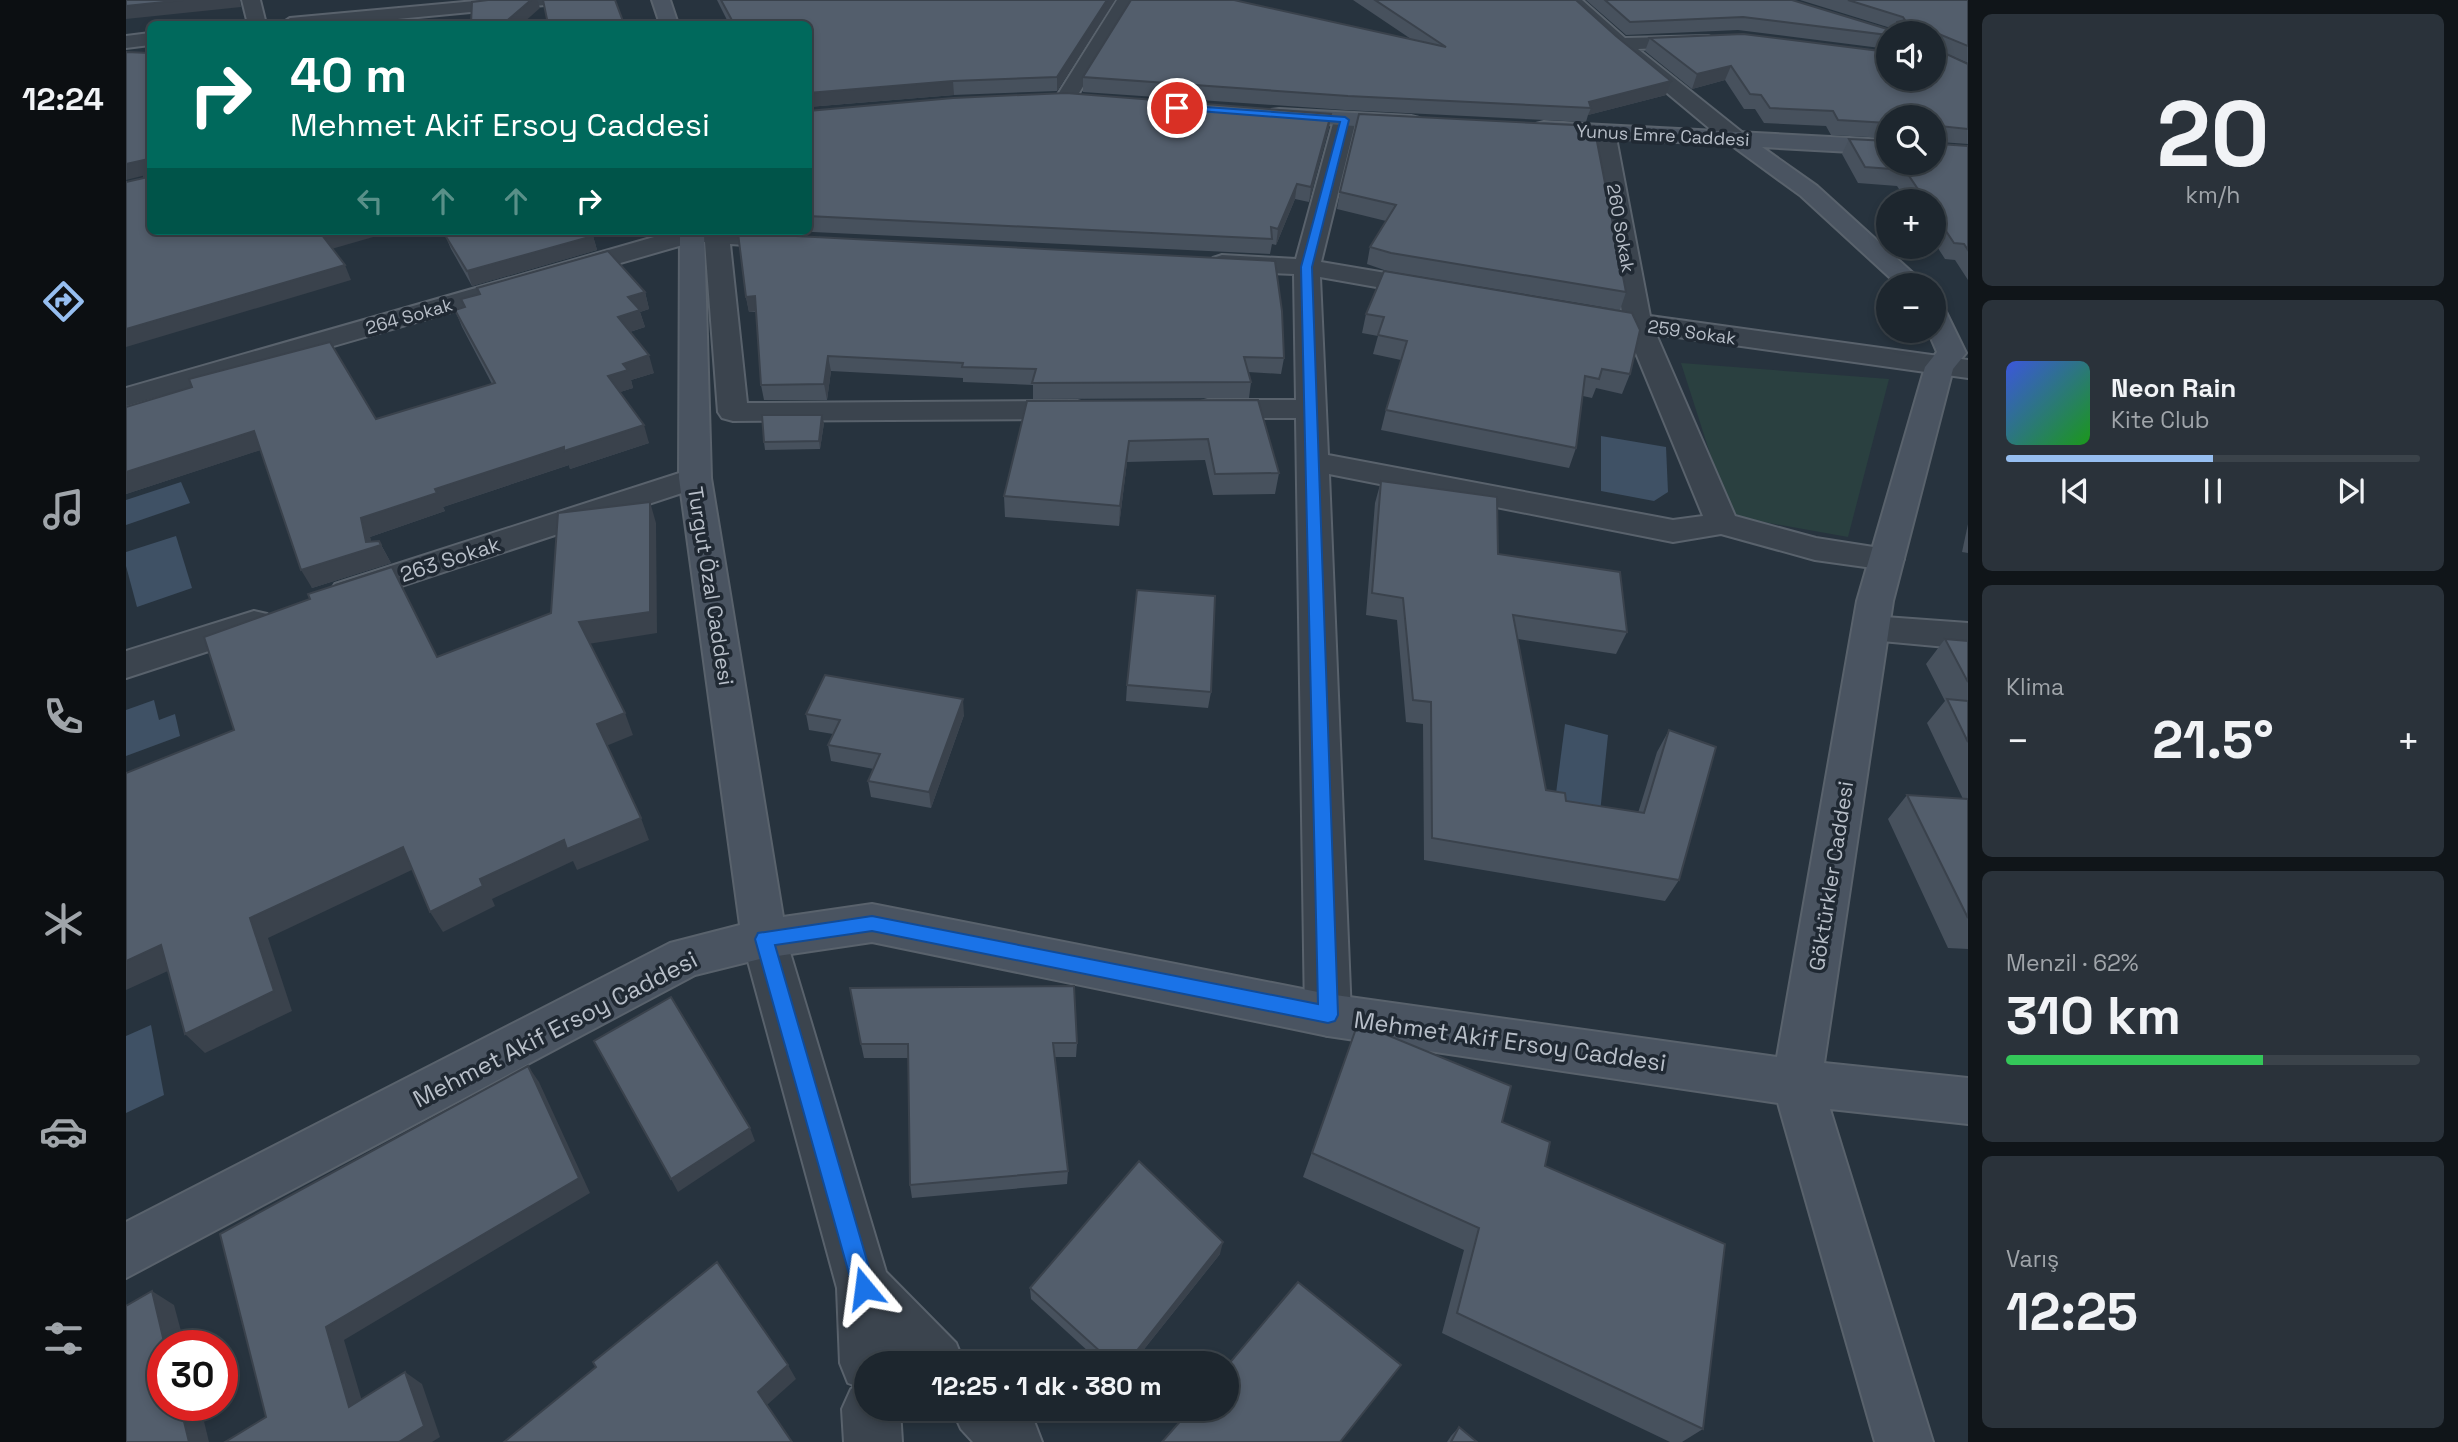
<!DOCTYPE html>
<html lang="tr">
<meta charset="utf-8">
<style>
body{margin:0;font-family:"Space Grotesk",sans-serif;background:#2a323a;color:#f1f3f6;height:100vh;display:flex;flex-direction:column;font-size:26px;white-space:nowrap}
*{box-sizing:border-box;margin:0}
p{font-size:23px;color:#a0a5aa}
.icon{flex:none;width:38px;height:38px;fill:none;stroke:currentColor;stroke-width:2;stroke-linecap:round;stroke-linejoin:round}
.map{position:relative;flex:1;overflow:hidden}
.details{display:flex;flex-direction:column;gap:14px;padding:14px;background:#101519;width:490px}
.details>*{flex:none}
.top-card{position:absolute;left:21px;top:21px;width:665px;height:214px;border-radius:10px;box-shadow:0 4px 10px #0003,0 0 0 2px #3b434a;background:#00695c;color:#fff;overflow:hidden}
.tools{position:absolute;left:1750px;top:21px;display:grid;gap:14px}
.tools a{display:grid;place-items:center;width:70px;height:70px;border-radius:50%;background:#1d262e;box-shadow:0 4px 10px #0003,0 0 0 2px #3b434a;font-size:35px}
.speed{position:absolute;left:21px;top:1330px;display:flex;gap:14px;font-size:35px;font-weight:700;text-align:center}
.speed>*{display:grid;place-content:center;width:91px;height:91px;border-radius:50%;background:#1d262e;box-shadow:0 4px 10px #0003,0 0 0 2px #3b434a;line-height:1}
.speed .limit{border:10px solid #d22;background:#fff;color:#111}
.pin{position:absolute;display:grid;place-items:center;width:60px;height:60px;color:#fff;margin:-30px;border:4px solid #fff;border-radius:50%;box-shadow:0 2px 7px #0007}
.me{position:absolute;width:77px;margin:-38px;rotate:344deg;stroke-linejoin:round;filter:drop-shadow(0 0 5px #0008)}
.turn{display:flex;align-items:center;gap:24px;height:147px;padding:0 28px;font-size:32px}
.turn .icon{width:91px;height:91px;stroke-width:2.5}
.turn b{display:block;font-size:49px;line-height:60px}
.lanes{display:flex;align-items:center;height:66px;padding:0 28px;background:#0003;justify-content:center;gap:35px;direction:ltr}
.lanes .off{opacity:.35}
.big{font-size:52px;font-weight:700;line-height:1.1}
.details .widget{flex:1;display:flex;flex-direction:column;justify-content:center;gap:10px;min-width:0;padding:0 24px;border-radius:10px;background:#2a323a}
.details .dial{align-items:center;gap:0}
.dial b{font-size:91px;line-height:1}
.song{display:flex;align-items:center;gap:21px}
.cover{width:84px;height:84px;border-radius:10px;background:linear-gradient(135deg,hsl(230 70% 55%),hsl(120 70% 35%))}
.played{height:7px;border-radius:4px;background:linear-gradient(90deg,#96bef0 50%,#3b434a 50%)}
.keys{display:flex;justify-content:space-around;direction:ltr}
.heat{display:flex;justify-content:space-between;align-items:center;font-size:38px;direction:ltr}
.charge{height:10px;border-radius:5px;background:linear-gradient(90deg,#34c759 62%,#3b434a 0)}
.trip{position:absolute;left:728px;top:1351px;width:385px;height:70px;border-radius:35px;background:#1d262e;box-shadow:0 4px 10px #0003,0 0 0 2px #3b434a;font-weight:700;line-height:70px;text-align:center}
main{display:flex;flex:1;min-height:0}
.tab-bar{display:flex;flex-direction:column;width:126px;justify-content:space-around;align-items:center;background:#0c0f12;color:#a0a5aa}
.tab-bar .icon{width:49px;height:49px}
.tab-bar .on{color:#96bef0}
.tab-bar b{font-size:32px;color:#f1f3f6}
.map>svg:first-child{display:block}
.green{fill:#2a4040}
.water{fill:#3f5165}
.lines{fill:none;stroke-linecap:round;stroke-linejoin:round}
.street-casing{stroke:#59626c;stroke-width:4}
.secondary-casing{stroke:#59626c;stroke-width:4}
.street{fill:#3b444e;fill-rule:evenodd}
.secondary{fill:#4a5461;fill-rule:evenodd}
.wall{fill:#47515d}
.shaded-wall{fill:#3a424c}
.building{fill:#535e6c;stroke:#3a424c;stroke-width:2}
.route{fill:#1a73e8;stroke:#114b97;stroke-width:2}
.labels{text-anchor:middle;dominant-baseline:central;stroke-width:7;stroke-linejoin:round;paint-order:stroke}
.far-street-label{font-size:18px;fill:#b8bfc9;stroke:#202933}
.street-label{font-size:21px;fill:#b8bfc9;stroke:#202933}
.near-street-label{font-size:24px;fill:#b8bfc9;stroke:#202933}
</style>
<main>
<nav class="tab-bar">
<b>12:24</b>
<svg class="icon on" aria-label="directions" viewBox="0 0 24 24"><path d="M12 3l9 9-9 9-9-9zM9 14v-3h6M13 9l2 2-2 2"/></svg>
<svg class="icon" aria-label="music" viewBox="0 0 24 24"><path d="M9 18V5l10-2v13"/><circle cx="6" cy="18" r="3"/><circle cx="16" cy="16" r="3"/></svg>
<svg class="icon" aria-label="phone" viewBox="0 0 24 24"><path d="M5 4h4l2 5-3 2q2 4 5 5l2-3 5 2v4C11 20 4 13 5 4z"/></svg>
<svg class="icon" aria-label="climate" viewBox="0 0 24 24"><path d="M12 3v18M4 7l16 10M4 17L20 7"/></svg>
<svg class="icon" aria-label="car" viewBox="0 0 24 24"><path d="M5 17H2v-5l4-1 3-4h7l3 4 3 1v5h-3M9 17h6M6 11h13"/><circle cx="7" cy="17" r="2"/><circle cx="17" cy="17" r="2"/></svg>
<svg class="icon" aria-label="filters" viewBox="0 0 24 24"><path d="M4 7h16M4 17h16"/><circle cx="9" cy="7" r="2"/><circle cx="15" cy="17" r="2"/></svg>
</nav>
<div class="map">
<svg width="1842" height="1442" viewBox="0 0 1842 1442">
<rect width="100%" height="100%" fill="#27333e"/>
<!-- green -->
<polygon class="green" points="1555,363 1763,379 1722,537 1604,516"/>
<!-- water -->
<g class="water">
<polygon points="1475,436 1540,447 1542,492 1528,501 1475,491"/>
<polygon points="55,482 64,503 0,525 0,500"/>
<polygon points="50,536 66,588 11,607 0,566 0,552"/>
<polygon points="28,700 33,720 49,714 54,736 0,756 0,710"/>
<polygon points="1439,724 1482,735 1474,813 1429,801"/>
<polygon points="25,1025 38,1095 0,1113 0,1036"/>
</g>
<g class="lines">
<!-- street casing -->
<g class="street-casing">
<g id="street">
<polygon points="116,0 134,0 140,24 122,24"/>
<polygon points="360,0 428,0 419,5 219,24 155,24 164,18"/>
<polygon points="991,0 1015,0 1005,7 947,103 933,103 929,99"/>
<polygon points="1436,0 1456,0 1499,38 1583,36 1586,40 1583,44 1576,46 1512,49 1617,133 1620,138 1617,143 1601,143 1487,48"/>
<polygon points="24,33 24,45 0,48 0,36"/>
<polygon points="1219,113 1227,115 1230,120 1195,262 1307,281 1316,283 1320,289 1316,295 1307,297 1194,277 1202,455 1547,520 1577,516 1500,329 1449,321 1445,315 1449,309 1459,307 1496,312 1467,132 1470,127 1486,127 1489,132 1524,316 1842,360 1842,378 1530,334 1609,516 1690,538 1773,551 1778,559 1773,567 1761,570 1689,560 1595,534 1547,542 1203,474 1225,1015 1219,1030 1202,1036 1185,1030 1179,1015 1170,418 1082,418 1071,415 1067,409 1071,403 1082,400 1170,400 1168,274 1096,271 1087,268 1083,263 1087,258 1096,255 1170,259 1208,120 1211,115"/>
<polygon points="549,231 666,232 675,235 679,240 675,245 666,248 604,244 621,403 951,401 962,404 966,410 962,416 951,419 607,421 596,418 592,412 579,242 567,242 0,406 0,388"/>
<polygon points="569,468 580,471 585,478 580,485 233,600 221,604 209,600 204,592 209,584"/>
<polygon points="128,611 141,614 146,623 141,632 0,678 0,651"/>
<polygon points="1745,616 1842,623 1842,649 1745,640 1732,637 1727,628 1732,619"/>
<polygon points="638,920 654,925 660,939 760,1272 830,1343 838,1363 740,1363 740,1409 774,1409 776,1442 718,1442 716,1409 725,1389 730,1386 722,1383 714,1363 711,1288 616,939 622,925"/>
<polygon points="826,1409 895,1409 908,1421 916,1442 847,1442 835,1429"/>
</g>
</g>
<!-- secondary casing -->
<g class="secondary-casing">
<g id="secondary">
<polygon points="526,0 544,0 552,24 534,24"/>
<polygon points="1153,109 1285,116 1293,118 1296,123 1293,128 1285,130 1145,120 1142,115 1145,110"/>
<polygon points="1418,122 1762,140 1762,154 1636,147 1691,186 1800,285 1772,285 1675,196 1605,145 1410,134 1407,129 1410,124"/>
<polygon points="554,231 578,231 585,478 657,917 746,904 1202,994 1651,1057 1731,601 1799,367 1811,352 1802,331 1808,331 1808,306 1818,308 1840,353 1827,369 1767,601 1698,1063 1842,1078 1842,1124 1704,1109 1807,1442 1749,1442 1652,1103 1202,1036 746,942 638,958 569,975 0,1278 0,1222 544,943 614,925 553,478"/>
</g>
</g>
<!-- street -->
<use href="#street" class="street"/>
<!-- secondary -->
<use href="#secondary" class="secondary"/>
</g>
<!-- wall -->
<g class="wall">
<polygon points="591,0 989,0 931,91 828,95 682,107 682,24 603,24"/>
<polygon points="1227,0 1450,0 1540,95 1462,115 1460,122 1219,110 957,92 957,77 1285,39"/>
<polygon points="1460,0 1666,0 1767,31 1768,29 1674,0 1842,0 1842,63 1814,51 1842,64 1842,144 1814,142 1814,144 1842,146 1842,280 1829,260 1819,259 1808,242 1808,201 1781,201 1771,186 1732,183 1716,154 1723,139 1762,163 1808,117 1762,117 1762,138 1705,135 1700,126 1638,123 1629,109 1618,109 1599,80 1566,89 1519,51 1524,38 1762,79 1808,33 1762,33 1762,49 1612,30 1500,35"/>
<polygon points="682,111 1205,114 1203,128 1183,202 1169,199 1150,245 1146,244 1144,254 666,231 682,231"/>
<polygon points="1233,114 1500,292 1494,310 1261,271 1241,264 1244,247 1260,221 1211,209 1214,192"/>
<polygon points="319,235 467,236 471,250 346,286 325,249"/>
<polygon points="1258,271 1504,374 1496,394 1470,388 1466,398 1457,396 1450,448 1443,468 1255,430 1260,410 1275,360 1247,354 1252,336 1236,333 1240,314"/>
<polygon points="351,288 519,292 523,309 514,312 519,327 504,332 528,373 505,380 507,388 494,392 523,443 444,469 443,465 317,507 319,511 244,537 245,542 253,541 265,563 186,588 134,450 0,494 0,407 250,419 366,384 336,327 329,310 338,307 335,299 353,294"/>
<polygon points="620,297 1158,358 1155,374 1122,372 1125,382 1123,398 907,399 907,385 837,382 837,378 705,371 701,400 638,400 635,385 630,312 623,312"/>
<polygon points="1132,400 1153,473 1149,494 1087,495 1079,460 1001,462 993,526 879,517 878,496 901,401"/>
<polygon points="698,423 694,449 639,450 638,442"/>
<polygon points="1255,481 1372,554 1501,632 1490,654 1392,639 1420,790 1440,801 1512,813 1531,752 1543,730 1553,880 1539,901 1298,860 1297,724 1280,722 1271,620 1240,615 1249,503"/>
<polygon points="1842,524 1842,553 1836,552"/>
<polygon points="1819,639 1842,641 1842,949 1822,948 1762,819 1781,795 1837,799 1801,723 1819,701 1800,664"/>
<polygon points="1001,685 1085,692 1082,708 1000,701"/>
<polygon points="680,714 838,715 805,808 745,797 742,781 748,769 705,761 702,745 707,734 683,730"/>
<polygon points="1232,1023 1376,1122 1419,1166 1577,1429 1556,1442 1544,1442 1316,1333 1338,1250 1177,1177"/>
<polygon points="951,1043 950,1057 929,1057 942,1171 941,1184 786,1198 784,1185 782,1058 738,1058 735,1044"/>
<polygon points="1094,1254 1007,1363 975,1363 905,1299 904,1288"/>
<polygon points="1333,1427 1351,1442 1321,1442 1325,1436"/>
</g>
<!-- shaded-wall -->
<g class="shaded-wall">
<polygon points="57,0 114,0 115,7 0,19 0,6"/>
<polygon points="405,0 411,0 414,8 396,24 377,24"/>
<polygon points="981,0 989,0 931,91 931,77"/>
<polygon points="1605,66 1599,80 1566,89 1571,74"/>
<polygon points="827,81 828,95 682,107 682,93"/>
<polygon points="1545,81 1540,95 1462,115 1465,108 1463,102"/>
<polygon points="1205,114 1203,128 1183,202 1185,187"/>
<polygon points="18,160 24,174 0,180 0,164"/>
<polygon points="1171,184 1169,199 1150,245 1152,229"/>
<polygon points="210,231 268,231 202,250 196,235"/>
<polygon points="467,236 471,250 346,286 341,271"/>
<polygon points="219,265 225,280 0,347 0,329"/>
<polygon points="519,292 523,309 514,312 519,327 497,334 492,317 502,297"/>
<polygon points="629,296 632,311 623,312 620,297"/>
<polygon points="523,355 528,373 505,380 507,388 488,394 482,376 497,364"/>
<polygon points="702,356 705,371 701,400 698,384"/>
<polygon points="696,415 698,423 694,449 693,441"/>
<polygon points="518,425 523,443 444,469 443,465 317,507 319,511 244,537 247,548 255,545 265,563 186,588 175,570 240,542 235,518 309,489 438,447"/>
<polygon points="128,431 138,449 0,494 0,472"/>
<polygon points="1003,441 1001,462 993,526 994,506"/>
<polygon points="524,502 530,523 531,633 462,644 453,622"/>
<polygon points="837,699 838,715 805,808 803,792"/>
<polygon points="499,713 507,735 480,746 471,724"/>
<polygon points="515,818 523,840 451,870 447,861 366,899 369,906 317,932 304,912 354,879 438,840"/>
<polygon points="277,847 290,868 142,938 166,1011 79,1053 59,1034 124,918"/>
<polygon points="35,945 55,965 0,990 0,961"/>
<polygon points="402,1066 413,1082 464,1193 218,1340 241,1418 223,1407 200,1327"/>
<polygon points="624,1128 629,1141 552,1192 545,1179"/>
<polygon points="1097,1242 1094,1254 1007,1363 1001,1363"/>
<polygon points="26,1291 48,1305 59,1346 39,1346"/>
<polygon points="662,1365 670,1379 641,1405 632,1392"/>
<polygon points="279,1372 296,1384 314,1437 306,1442 273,1442"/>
<polygon points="54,1405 74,1405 83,1442 63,1442"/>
</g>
<!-- building -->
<g class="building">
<polygon points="0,0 57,0 0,6"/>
<polygon points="362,0 405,0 377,24 345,24 346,2"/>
<polygon points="417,0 489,0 498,24 422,24"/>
<polygon points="595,0 981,0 931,77 827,81 682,93 682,24 608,24"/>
<polygon points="1005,0 1108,0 1320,47 1249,0 1450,0 1490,36 1545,81 1463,102 1465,108 1222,96 957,77"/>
<polygon points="1479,0 1666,0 1768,31 1771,28 1771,22 1779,20 1777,17 1722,0 1842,0 1842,46 1813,34 1814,51 1842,64 1842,129 1814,126 1814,144 1842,146 1842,250 1838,244 1828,243 1808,213 1808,201 1800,201 1779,170 1739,167 1723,139 1762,141 1762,163 1808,163 1808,117 1762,117 1762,123 1712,120 1707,111 1644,108 1635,95 1624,94 1605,66 1571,74 1524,38 1617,34 1762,52 1762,79 1808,79 1808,33 1762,33 1762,35 1617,17 1504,22"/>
<polygon points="0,52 24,53 24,231 210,231 196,235 219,265 0,329 0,182 18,178 18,160 0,164"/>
<polygon points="940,93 1205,114 1185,187 1171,184 1152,229 1145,227 1146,239 682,216 682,111 827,98"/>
<polygon points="1233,114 1468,126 1500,292 1265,253 1244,247 1270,205 1214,192"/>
<polygon points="322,231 463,231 467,236 341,271 319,235"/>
<polygon points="612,233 1149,261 1156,311 1158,358 1118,357 1125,382 906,383 910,369 836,367 837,363 702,356 698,384 635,385 629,296 620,297"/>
<polygon points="482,251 519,292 502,297 514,310 492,317 523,355 497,364 502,370 482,376 518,425 438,451 438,447 309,489 311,493 235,518 240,542 253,541 255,545 175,570 128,431 0,472 0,407 66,387 63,379 204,342 250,419 369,383 329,310 339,307 335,299 354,294 351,288"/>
<polygon points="1258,271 1506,313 1514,330 1504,374 1476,369 1473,379 1459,376 1450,448 1260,410 1281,341 1252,335 1258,317 1240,314"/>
<polygon points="1132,400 1153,473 1089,474 1082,439 1003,441 994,506 878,496 901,401"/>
<polygon points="636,415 696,415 693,441 638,442"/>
<polygon points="1255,481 1371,497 1372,554 1494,572 1501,632 1387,615 1420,790 1439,793 1440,801 1518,813 1543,730 1590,747 1553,880 1306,838 1305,702 1287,700 1277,598 1246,593"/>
<polygon points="524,502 524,612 453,622 499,713 471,724 515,818 441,849 438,840 354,879 357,886 304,912 277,847 124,918 148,991 59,1034 35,945 0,961 0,773 108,730 78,637 184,599 182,594 266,567 311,657 425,613 432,513"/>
<polygon points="1011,590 1089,596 1085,692 1001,685"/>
<polygon points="1819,639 1842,641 1842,682"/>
<polygon points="699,675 837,699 803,792 742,781 754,754 702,745 714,720 680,714"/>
<polygon points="1821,699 1842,701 1842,742"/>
<polygon points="1781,795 1842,799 1842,918"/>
<polygon points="948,986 951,1043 927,1043 942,1171 784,1185 782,1044 735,1044 724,988"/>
<polygon points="545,997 624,1128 545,1179 468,1041"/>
<polygon points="1232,1023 1385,1086 1376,1122 1424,1142 1419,1166 1599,1244 1577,1429 1331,1313 1353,1228 1186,1153"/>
<polygon points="402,1066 453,1178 200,1327 223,1407 279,1372 298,1426 273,1442 99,1442 140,1417 94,1234"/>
<polygon points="1013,1161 1097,1242 1001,1363 987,1363 904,1288"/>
<polygon points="591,1262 662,1365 632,1392 666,1442 378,1442 470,1367 467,1362"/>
<polygon points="1172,1282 1275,1365 1214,1442 1036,1442 1065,1409 1101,1409 1101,1366"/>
<polygon points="26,1291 39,1346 37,1346 37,1405 54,1405 63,1442 0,1442 0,1306"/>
<polygon points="1333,1427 1351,1442 1325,1442"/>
</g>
<!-- route -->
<polygon class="route" points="1051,105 1219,117 1223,120 1186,267 1212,1015 1209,1021 1202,1023 746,931 649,945 749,1288 746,1296 738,1300 730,1296 727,1288 629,939 632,933 746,916 1192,1004 1175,267 1214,122 1048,109 1048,106"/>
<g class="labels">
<!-- far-street labels -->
<g class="far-street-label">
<text transform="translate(1537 135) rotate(3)">Yunus Emre Caddesi</text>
<text transform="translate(1495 228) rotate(80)">260 Sokak</text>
<text transform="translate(283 316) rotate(-16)">264 Sokak</text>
<text transform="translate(1566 332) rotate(8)">259 Sokak</text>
</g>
<!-- street labels -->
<g class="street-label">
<text transform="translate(324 559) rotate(-18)">263 Sokak</text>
<text transform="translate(585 586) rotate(81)">Turgut Özal Caddesi</text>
<text transform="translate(1705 876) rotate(-81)">Göktürkler Caddesi</text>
</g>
<!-- near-street labels -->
<g class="near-street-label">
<text transform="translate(429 1029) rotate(-27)">Mehmet Akif Ersoy Caddesi</text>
<text transform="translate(1384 1041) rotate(8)">Mehmet Akif Ersoy Caddesi</text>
</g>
</g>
</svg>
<div class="tools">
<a><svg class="icon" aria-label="sound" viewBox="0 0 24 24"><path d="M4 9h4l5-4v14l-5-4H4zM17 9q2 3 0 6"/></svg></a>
<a><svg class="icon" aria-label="search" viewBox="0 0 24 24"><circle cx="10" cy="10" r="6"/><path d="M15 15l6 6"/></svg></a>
<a>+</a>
<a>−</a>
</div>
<div class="speed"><div class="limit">30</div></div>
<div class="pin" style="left:1051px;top:108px;background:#d93025"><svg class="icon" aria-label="arrive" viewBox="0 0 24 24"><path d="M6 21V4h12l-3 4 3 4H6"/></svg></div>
<svg class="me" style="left:738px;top:1288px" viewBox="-20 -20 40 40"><path d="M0-17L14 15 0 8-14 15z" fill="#1a73e8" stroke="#fff" stroke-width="4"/></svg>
<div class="trip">12:25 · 1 dk · 380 m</div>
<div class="top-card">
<div class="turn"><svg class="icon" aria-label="right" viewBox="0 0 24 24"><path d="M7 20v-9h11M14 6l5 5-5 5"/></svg><div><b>40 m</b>Mehmet Akif Ersoy Caddesi</div></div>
<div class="lanes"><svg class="icon off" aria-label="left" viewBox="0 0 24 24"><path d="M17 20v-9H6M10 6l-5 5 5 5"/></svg><svg class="icon off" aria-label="ahead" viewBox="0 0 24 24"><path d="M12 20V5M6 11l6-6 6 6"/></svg><svg class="icon off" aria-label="ahead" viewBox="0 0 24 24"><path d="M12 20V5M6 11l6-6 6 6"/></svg><svg class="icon" aria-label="right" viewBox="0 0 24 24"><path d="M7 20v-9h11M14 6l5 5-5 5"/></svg></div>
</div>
</div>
<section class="details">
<div class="widget dial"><b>20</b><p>km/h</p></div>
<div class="widget">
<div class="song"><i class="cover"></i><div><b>Neon Rain</b><p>Kite Club</p></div></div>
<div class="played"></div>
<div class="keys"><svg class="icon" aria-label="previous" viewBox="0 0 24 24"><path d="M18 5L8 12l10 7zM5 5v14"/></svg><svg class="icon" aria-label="pause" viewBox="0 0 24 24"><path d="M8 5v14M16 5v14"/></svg><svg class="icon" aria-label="next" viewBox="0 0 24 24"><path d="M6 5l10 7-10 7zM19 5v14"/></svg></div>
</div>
<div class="widget"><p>Klima</p>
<div class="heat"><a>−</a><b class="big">21.5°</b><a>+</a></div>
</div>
<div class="widget"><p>Menzil · 62%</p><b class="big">310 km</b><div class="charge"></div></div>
<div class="widget"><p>Varış</p><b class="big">12:25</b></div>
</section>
</main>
